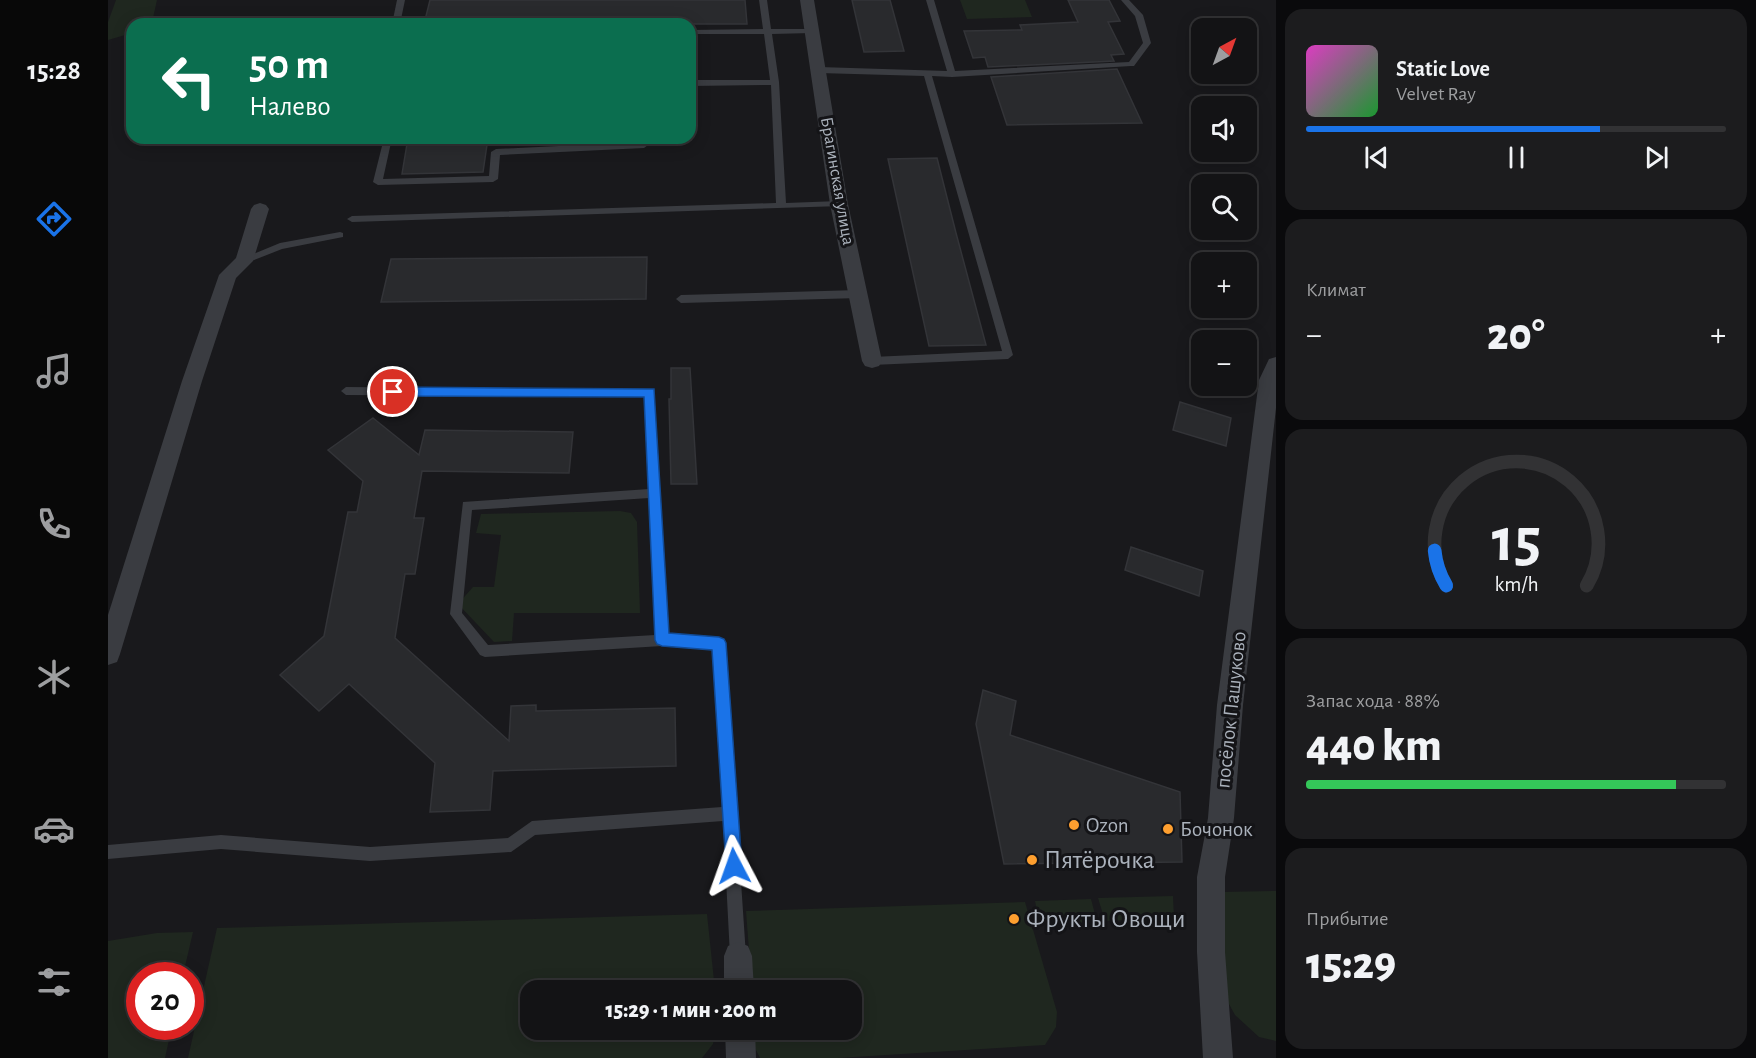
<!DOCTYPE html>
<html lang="ru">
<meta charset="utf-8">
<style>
body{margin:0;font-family:"Alegreya Sans",sans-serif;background:#1c1c1e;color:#f1f3f6;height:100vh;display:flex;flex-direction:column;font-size:22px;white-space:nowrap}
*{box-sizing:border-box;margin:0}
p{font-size:20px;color:#9d9ea0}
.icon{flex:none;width:33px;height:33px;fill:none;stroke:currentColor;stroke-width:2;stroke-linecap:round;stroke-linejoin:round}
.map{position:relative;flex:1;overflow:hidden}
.drawer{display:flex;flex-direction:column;gap:9px;padding:9px;background:#0a0a0c;width:480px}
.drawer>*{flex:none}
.guide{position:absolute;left:18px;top:18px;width:570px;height:126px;border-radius:18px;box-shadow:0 3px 15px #0003,0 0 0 2px #323234;background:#0b6e4f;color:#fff;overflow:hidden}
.needle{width:39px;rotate:41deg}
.tools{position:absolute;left:1083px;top:18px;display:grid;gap:12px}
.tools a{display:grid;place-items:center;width:66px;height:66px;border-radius:12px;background:#131315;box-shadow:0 3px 15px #0003,0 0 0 2px #323234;font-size:30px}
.speed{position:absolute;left:18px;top:962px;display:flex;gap:12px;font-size:30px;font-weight:700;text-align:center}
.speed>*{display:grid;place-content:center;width:78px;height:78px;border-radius:50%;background:#131315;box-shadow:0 3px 15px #0003,0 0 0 2px #323234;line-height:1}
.speed .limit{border:9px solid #d22;background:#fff;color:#111}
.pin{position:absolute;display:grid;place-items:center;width:51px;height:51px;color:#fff;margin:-26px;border:3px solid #fff;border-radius:50%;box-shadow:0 2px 6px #0007}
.me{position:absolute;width:66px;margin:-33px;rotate:356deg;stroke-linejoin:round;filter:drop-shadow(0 0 4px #0008)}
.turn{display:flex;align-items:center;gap:21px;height:126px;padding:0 24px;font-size:27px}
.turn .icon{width:78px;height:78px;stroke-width:2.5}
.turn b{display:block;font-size:42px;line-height:51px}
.big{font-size:45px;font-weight:800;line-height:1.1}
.drawer .card{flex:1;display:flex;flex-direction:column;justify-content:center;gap:9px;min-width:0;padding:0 21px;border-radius:18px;background:#1c1c1e}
.drawer .dial{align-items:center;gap:0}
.dial svg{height:156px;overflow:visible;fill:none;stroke:#323234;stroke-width:7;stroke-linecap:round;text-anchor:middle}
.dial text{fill:#f1f3f6;stroke:none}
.song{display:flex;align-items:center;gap:18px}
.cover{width:72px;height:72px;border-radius:9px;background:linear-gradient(135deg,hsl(310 70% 55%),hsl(130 70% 35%))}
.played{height:6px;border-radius:3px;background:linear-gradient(90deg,#1a73e8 70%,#323234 70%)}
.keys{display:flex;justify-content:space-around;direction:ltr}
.heat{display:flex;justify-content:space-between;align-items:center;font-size:33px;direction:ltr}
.charge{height:9px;border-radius:4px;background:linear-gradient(90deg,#34c759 88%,#323234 0)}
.trip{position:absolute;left:412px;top:980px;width:342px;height:60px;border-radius:18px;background:#131315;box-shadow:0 3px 15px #0003,0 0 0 2px #323234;font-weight:800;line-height:60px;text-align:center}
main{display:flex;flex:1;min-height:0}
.tab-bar{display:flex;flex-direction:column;width:108px;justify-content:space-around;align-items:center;background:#080808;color:#9d9ea0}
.tab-bar .icon{width:42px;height:42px}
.tab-bar .selected{color:#1a73e8}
.tab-bar b{font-size:27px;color:#f1f3f6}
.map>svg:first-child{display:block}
.green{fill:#1f271f}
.building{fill:#292a2d;stroke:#333438;stroke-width:1.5}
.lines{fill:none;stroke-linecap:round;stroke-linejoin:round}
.service{fill:#3a3c41;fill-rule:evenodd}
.minor{fill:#3a3c41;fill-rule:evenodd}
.route{fill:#1a73e8;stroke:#114b97;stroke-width:1.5}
.poi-dot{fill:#fe9f2f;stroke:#141417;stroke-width:2}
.labels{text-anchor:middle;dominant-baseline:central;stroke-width:6;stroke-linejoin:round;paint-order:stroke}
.far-street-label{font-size:18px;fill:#abb2bc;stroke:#141417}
.street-label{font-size:21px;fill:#abb2bc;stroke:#141417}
.poi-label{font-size:21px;fill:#abb2bc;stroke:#141417;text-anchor:start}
.near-poi-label{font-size:26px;fill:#abb2bc;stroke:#141417;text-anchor:start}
</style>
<main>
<nav class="tab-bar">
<b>15:28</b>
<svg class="icon selected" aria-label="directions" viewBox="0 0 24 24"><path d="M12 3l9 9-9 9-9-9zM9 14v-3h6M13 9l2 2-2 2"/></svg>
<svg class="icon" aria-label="music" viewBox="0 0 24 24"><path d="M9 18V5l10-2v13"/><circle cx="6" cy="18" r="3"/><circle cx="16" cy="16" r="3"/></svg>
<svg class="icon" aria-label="phone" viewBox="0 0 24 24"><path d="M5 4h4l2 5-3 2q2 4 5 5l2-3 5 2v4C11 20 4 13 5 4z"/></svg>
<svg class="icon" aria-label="climate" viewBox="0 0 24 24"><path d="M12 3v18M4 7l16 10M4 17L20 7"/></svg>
<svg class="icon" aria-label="car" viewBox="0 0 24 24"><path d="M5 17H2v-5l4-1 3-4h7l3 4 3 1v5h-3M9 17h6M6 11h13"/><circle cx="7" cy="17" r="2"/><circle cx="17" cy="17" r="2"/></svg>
<svg class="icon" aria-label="filters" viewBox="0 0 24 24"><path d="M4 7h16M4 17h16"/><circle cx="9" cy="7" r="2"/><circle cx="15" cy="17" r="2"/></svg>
</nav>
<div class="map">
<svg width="1168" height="1058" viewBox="0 0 1168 1058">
<rect width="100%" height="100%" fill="#19191c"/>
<!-- green -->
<g class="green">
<polygon points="8,0 49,0 45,18 40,24 24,24 24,33 0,40 0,22"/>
<polygon points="852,0 917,0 924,17 859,19"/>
<polygon points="512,511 523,513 529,522 532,613 406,613 404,641 386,642 350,604 365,587 386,587 393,535 368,533 373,514"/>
<polygon points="1168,891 1168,1041 1151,1037 1127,1015 1116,995 1115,892"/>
<polygon points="1065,896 1066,918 997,921 990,898"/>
<polygon points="983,899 989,922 932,925 927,901"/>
<polygon points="917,902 949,1012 948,1027 937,1045 730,1058 652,1058 647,1048 646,1029 744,1029 744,990 644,990 638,911"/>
<polygon points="599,914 607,990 423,990 423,1029 608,1029 605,1044 594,1058 80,1058 109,928"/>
<polygon points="85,932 75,975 32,975 32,1026 64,1026 57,1058 0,1058 0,941 49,933"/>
</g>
<!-- building -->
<g class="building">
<polygon points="322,0 637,0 639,24 316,24"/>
<polygon points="744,0 782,0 796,51 756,52"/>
<polygon points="960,0 1001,0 1012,21 1000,22 1016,54 1003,55 1006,61 880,67 877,57 865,58 856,31 914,30 912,25 970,22"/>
<polygon points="1009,69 1034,123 899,125 883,77"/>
<polygon points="300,138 380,138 375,172 294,174"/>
<polygon points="829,158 848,233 878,345 821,346 780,159"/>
<polygon points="539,257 538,299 273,302 283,259"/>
<polygon points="563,368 582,368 589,484 563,484 561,399 563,399"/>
<polygon points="1072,402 1123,418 1118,446 1065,430"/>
<polygon points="265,418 311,455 317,430 465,432 461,473 314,471 306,518 316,518 307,574 297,574 287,638 401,741 403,706 428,705 428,711 567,708 568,766 385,771 382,810 322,812 327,763 241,684 211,711 172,675 216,636 240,512 249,512 255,481 220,450"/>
<polygon points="1023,547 1095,571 1091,596 1017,570"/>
<polygon points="875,690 908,701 902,735 1072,792 1074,862 896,864 868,724"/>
</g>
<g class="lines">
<!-- service -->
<g class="service">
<polygon points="289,0 297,0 292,24 284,24"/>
<polygon points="651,0 659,0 663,29 704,29 708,31 704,33 664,34 671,82 678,203 731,201 734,202 734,206 244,222 239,219 244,216 668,203 663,85 582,86 582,80 662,80 656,34 582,34 582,30 655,29"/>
<polygon points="818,0 826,0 847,71 1021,62 1035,43 1027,16 1013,0 1021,0 1035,15 1043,43 1026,66 1023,66 844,77 824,76 905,355 900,359 764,365 759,361 764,357 894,351 816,76 711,73 707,70 711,67 839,71"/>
<polygon points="276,138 284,138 275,179 381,176 383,152 388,149 532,142 532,138 540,138 540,145 536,148 392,155 390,179 385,182 270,185 265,182"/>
<polygon points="232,232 235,233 235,237 174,249 136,264 131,261 133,259 172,243"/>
<polygon points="751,290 756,294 751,298 573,303 568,299 573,295"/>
<path d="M238 387 546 390 560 635 611 637 616 639 617 643 638 956 635 961 630 964 625 961 622 956 615 821 427 835 403 852 262 861 113 849 0 859V845L113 835 262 847 400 838 424 821 614 807 605 648 554 646 377 657 372 655 342 614 355 502 541 489 537 397 238 395 233 391ZM541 498 547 635 380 645 354 613 364 510Z"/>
</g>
<!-- minor -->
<g class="minor">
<polygon points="692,0 706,0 740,204 774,361 771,366 764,368 757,366 754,361 722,204"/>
<polygon points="152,203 158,205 161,209 145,261 128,278 94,381 12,654 9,662 0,665 0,615 74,381 111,275 128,258 143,209 146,205"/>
<polygon points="1168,357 1168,408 1135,705 1126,818 1117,877 1117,952 1125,1058 1095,1058 1089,952 1089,877 1100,818 1109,705 1151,380 1161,359"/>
<polygon points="630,942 640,946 644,956 646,990 616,990 616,956 620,946"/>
<polygon points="617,1029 647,1029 648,1058 618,1058"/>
</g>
</g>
<!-- route -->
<polygon class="route" points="285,387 546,389 561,633 611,637 616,639 618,643 634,866 632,872 626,875 620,872 618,866 604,650 554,646 549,644 547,640 536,397 285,396 278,392"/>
<!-- markers -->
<g class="poi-dot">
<circle cx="966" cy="825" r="6"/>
<circle cx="1060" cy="829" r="6"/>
<circle cx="924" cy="860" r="6"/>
<circle cx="906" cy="919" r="6"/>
</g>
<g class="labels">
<!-- far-street labels -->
<g class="far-street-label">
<text transform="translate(729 181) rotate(80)">Брагинская улица</text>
</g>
<!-- street labels -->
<g class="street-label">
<text transform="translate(1123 710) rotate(-84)">посёлок Пашуково</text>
</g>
<!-- poi labels -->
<g class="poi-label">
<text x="978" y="825">Ozon</text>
<text x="1072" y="829">Бочонок</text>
</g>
<!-- near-poi labels -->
<g class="near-poi-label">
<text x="936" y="860">Пятёрочка</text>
<text x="918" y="919">Фрукты Овощи</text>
</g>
</g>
</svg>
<div class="tools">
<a><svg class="needle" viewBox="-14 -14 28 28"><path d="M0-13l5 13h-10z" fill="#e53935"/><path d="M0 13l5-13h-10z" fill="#9d9ea0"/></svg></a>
<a><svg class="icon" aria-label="sound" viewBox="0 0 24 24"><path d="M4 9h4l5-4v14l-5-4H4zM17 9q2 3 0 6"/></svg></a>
<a><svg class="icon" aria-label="search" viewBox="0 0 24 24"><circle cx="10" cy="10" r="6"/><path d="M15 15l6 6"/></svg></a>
<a>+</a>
<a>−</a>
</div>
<div class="speed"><div class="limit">20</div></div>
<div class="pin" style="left:285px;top:392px;background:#d93025"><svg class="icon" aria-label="arrive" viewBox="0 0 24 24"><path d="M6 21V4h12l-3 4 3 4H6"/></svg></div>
<svg class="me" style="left:626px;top:866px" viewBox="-20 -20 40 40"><path d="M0-17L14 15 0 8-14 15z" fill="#1a73e8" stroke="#fff" stroke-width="4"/></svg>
<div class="trip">15:29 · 1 мин · 200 m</div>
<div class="guide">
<div class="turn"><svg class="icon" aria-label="left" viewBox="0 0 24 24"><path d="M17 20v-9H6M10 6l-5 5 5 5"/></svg><div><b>50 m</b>Налево</div></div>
</div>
</div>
<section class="drawer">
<div class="card">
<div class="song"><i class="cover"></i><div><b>Static Love</b><p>Velvet Ray</p></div></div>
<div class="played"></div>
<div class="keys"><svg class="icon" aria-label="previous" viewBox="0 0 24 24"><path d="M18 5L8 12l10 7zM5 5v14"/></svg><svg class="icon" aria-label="pause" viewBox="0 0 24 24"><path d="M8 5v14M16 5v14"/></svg><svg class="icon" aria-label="next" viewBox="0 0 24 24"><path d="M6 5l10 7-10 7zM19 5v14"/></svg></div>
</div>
<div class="card"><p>Климат</p>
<div class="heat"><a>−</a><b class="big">20°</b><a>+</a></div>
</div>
<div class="card dial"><svg viewBox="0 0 100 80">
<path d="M14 69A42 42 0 1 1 86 69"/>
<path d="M14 69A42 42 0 0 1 8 51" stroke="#1a73e8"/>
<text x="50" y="56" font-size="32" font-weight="700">15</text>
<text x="50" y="72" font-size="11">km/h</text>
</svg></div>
<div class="card"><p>Запас хода · 88%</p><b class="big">440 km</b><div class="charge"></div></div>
<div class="card"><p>Прибытие</p><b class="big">15:29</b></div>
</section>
</main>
